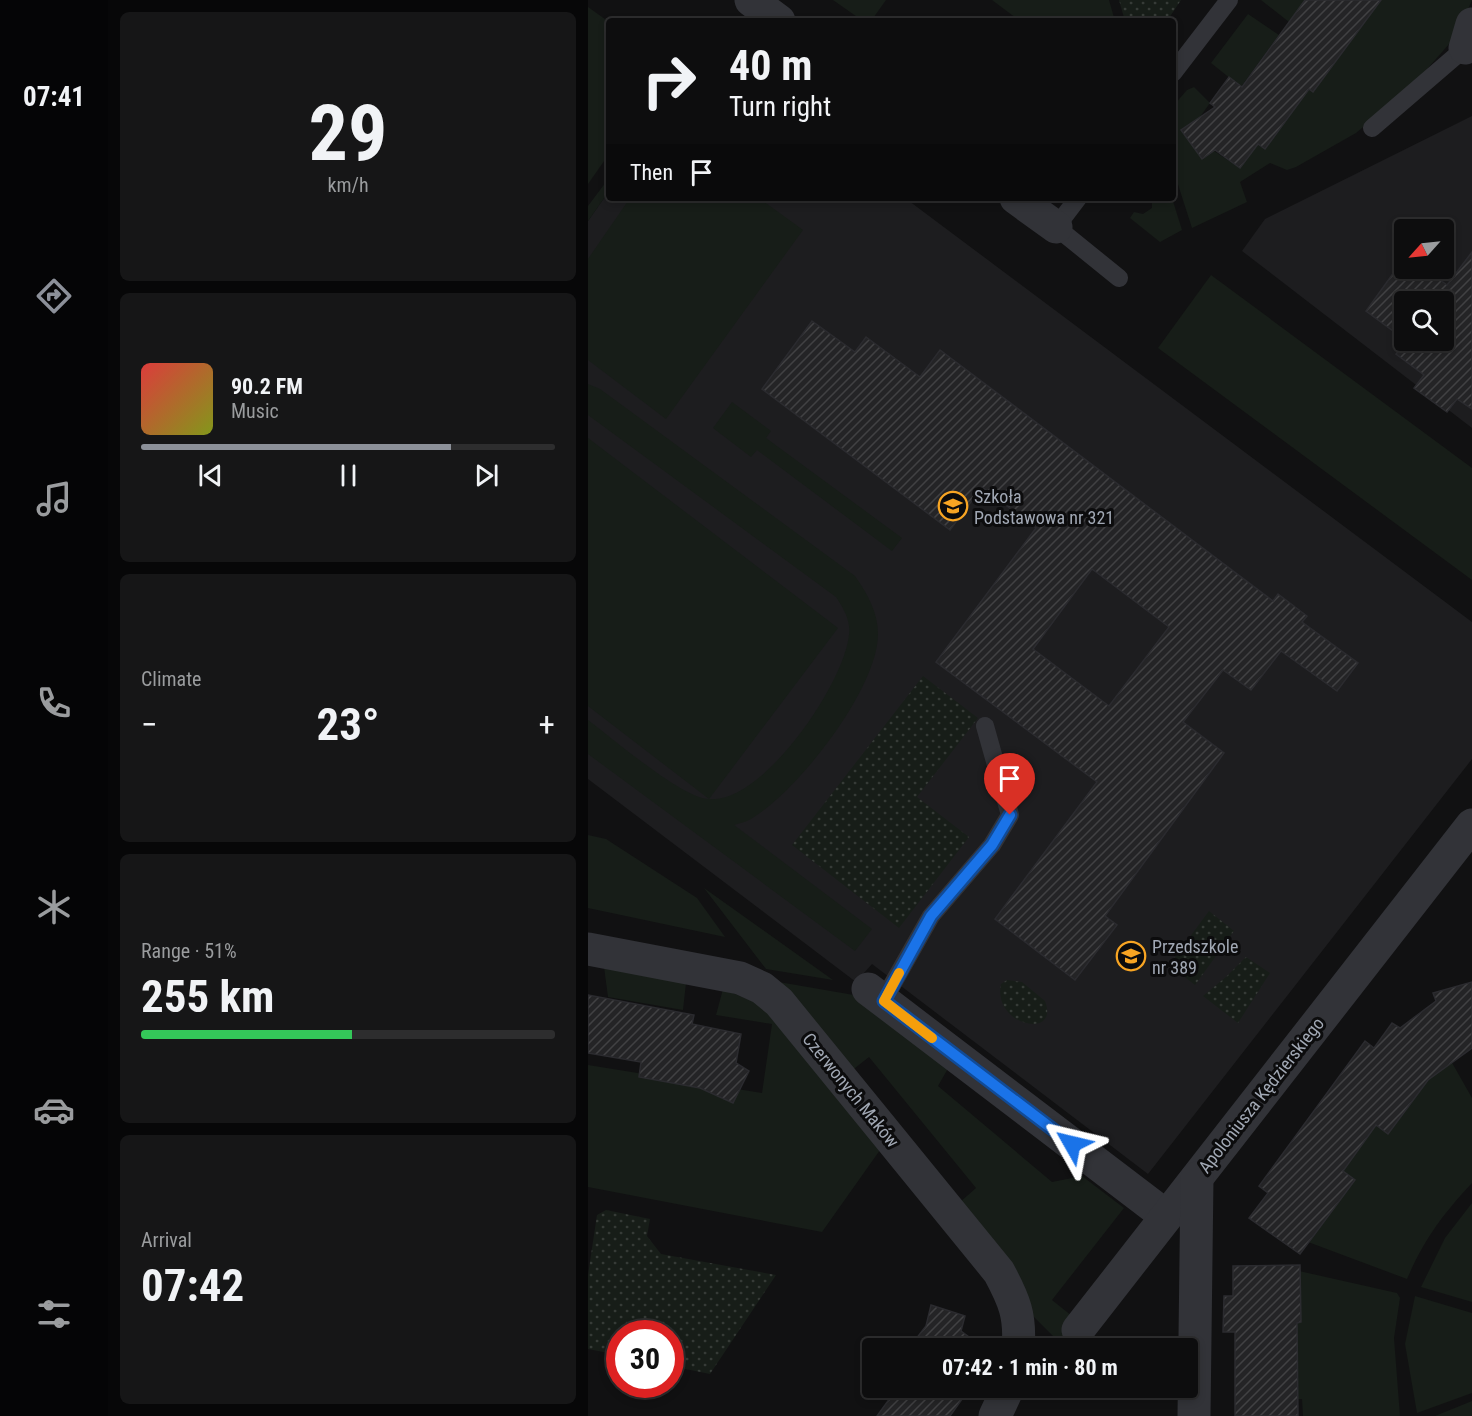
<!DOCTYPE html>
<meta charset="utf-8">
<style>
body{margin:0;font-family:"Roboto Condensed",sans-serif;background:#161617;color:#f1f3f6;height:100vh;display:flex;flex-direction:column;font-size:22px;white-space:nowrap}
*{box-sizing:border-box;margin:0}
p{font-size:20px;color:#9a9c9e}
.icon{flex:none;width:33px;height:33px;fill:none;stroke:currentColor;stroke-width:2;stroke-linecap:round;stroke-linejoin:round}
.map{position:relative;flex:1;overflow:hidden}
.sheet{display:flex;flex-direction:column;gap:12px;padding:12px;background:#070708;width:480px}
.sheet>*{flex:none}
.banner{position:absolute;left:18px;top:18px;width:570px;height:183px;border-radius:6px;box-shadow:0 3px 9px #0003,0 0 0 2px #2d2d2e;background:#0d0d0e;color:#f1f3f6;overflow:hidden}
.needle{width:39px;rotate:243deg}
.buttons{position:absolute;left:806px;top:219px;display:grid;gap:12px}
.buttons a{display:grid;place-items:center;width:60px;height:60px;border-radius:6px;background:#0d0d0e;box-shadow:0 3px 9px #0003,0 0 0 2px #2d2d2e;font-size:30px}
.speed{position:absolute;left:18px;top:1320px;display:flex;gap:12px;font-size:30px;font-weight:700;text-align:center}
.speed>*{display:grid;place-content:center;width:78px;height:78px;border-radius:50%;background:#0d0d0e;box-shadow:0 3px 9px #0003,0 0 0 2px #2d2d2e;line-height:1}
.speed .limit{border:9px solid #d22;background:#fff;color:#111}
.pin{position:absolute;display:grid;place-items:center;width:51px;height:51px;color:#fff;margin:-62px -26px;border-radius:50% 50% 50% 0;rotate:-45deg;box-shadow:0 0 6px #0007}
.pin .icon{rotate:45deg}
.me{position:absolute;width:66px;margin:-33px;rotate:307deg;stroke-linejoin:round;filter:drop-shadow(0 0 4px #0008)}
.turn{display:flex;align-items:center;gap:21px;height:126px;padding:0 24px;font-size:27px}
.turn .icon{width:78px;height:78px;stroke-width:2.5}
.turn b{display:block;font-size:42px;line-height:51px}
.then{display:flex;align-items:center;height:57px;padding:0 24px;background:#0003;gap:12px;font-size:22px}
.big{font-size:45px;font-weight:700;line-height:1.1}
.sheet .card{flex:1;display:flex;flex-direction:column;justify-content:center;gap:9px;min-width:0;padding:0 21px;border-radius:9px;background:#161617}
.sheet .dial{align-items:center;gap:0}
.dial b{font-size:78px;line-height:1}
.song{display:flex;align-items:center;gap:18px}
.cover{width:72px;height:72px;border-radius:9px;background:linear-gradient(135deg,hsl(0 70% 55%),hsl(70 70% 35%))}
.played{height:6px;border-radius:3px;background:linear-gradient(90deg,#8c9099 75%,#2d2d2e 75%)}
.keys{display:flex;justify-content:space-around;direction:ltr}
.heat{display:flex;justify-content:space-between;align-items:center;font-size:33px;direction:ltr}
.charge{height:9px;border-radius:4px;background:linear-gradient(90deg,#34c759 51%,#2d2d2e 0)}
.trip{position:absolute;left:274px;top:1338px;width:336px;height:60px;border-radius:6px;background:#0d0d0e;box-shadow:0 3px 9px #0003,0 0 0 2px #2d2d2e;font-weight:700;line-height:60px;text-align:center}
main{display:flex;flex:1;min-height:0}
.menu{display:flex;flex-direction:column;width:108px;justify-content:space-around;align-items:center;background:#050506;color:#9a9c9e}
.menu .icon{width:42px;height:42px}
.menu .active{color:#8c9099}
.menu b{font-size:27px;color:#f1f3f6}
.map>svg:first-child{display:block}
.built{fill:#1d1d1f;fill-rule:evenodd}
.grass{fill:#171d18}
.park{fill:url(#park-dots)}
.building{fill:url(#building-hatch);stroke:#2b2b2f;stroke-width:1.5;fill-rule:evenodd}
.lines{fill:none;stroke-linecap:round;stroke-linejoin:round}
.lane{stroke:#323338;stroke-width:18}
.street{stroke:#323338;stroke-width:33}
.route-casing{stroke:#114b97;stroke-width:15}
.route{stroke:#1a73e8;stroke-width:10}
.slow{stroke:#f59e0b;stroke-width:10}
.labels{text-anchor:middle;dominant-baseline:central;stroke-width:6;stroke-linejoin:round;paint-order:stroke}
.poi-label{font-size:18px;fill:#a1a8b4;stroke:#0c0c0d;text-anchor:start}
.street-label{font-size:18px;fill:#a1a8b4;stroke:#0c0c0d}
</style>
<main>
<nav class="menu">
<b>07:41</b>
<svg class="icon active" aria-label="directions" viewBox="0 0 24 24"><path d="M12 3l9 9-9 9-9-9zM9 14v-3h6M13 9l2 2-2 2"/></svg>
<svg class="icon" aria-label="music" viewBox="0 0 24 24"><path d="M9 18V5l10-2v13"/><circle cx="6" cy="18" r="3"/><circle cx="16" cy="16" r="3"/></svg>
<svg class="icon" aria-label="phone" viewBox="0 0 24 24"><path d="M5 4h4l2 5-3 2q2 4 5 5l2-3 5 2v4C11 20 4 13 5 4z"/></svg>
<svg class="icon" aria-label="climate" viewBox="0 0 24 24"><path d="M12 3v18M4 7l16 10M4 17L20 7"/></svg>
<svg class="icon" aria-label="car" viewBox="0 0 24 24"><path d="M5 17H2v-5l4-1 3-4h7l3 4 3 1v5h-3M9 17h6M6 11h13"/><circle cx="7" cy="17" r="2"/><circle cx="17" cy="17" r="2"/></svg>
<svg class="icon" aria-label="filters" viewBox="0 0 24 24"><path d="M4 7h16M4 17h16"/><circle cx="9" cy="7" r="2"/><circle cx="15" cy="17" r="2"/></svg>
</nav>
<section class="sheet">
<div class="card dial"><b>29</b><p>km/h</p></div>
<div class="card">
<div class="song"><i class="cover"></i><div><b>90.2 FM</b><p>Music</p></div></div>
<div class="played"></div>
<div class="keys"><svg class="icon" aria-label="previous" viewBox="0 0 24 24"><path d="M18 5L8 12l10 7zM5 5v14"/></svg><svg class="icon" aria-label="pause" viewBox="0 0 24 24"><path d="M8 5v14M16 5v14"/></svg><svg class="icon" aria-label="next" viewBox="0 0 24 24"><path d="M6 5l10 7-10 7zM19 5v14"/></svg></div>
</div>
<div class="card"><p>Climate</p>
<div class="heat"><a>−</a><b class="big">23°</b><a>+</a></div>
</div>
<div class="card"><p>Range · 51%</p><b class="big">255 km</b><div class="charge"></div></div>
<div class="card"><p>Arrival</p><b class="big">07:42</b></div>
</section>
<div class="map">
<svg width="884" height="1416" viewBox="0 0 884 1416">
<defs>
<pattern id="park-dots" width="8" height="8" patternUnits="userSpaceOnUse" patternTransform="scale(1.5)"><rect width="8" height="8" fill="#171d18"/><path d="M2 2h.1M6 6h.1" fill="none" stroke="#363b37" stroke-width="1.8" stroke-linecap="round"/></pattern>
<pattern id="building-hatch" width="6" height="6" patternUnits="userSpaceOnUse" patternTransform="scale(1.5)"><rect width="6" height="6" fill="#242426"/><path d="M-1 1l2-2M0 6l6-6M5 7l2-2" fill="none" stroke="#414143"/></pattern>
</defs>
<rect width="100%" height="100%" fill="#111112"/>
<!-- built -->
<g class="built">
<path d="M884 116V428L654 251 677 219ZM816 230H855V268H816ZM816 302H855V340H816Z"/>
<polygon points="21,191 21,198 317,198 884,622 884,759 560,1174 284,964 268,982 0,779 0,221"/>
</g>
<!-- grass -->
<g class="grass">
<polygon points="245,0 298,0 283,21 275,21"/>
<polygon points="404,0 521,0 527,21 432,21"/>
<polygon points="673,0 717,0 701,22"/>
<polygon points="793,0 884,0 869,35 826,84 768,133 708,167 699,170 682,163 652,182 659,202 604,228 585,169 585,106 599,90 606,87 622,103 612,117 594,130 652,168 669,144 677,148 721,89 725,91"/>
<polygon points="0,7 21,22 21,154 0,184"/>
<polygon points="660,14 691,35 653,87 623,63"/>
<polygon points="21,178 21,191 0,221 0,206"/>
<polygon points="42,198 171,198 215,230 78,419 0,360 0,259"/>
<polygon points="564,198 584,198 594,230 572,242 542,218 546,212 555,214 564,208"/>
<polygon points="623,275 884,468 884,580 570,348"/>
<path d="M0 384 12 389 267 576C279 593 290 612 290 634 290 689 209 792 163 819 158 822 151 823 146 825L284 929 267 951 0 754V720C24 738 95 799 121 799L0 706V438L250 628 121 799C175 804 256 684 261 635 263 621 256 609 248 597L0 415Z"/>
<polygon points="144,402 183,431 178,438 314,538 304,551 169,450 163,457 125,428"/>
<polygon points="0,835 18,839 109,898 137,937 0,908"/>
<polygon points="116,888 245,980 178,969"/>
<polygon points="16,967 98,983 95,1010 20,997"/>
<polygon points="185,981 266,995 362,1065 350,1086 464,1182 494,1176 536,1208 464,1300 489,1320 472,1343 432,1303 371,1203 388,1188 281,1057 262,1072"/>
<polygon points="135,989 184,1009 297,1143 234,1232 0,1187 0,1065 174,1093 184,1024 128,1015"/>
<path d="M863 1061 884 1098V1183C854 1215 836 1240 819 1279L720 1242 754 1171 788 1125 800 1134 846 1071Z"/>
<polygon points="884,1203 884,1302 833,1287 857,1238"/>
<polygon points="711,1271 809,1293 812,1298 806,1338 812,1416 715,1416 714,1399 710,1399 709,1322 713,1321 713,1299 708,1299"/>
<polygon points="827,1296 884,1313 884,1393 829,1413 817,1344"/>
<polygon points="884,1401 884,1416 847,1416"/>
</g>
<!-- park -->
<g class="park">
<polygon points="531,0 593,0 579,21 537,21"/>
<polygon points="335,676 390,718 329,797 381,837 311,928 204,845"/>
<polygon points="621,911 646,931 607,985 581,965"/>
<polygon points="658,957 682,973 650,1023 615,996 638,977"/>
<path d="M419 980 434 982 457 1001C472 1040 404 1026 413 984Z"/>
<polygon points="18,1210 62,1219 59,1236 73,1254 188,1275 122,1374 83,1366 82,1334 32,1334 31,1355 0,1349 0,1275 9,1215"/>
</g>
<!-- building -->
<g class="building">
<polygon points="717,0 793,0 725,92 721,89 677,149 670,144 652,168 627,150 614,159 593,130 627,107 622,103 641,77 654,87"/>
<polygon points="884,252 884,409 869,399 859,412 826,388 836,375 808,354 819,340 855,340 855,302 816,302 816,339 778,311 809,268 836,268 859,285"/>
<path d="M224 321 267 352 278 337 332 377 352 350 685 601 690 594 719 616 714 622 770 663 749 691 693 651 663 690 635 670 595 722 636 753 517 916 529 925 487 980 407 919 509 782 348 662 448 528 394 487 362 530 174 389ZM504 569 581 627 521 706 445 649Z"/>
<polygon points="884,982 884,1048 840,1080 800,1134 788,1125 755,1171 767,1180 712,1254 661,1218 680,1193 671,1186 777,1041 786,1048 804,1023 812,1028 848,1001 845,993"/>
<polygon points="0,995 106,1015 104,1024 153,1034 148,1063 161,1071 145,1103 112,1088 51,1077 53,1062 0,1053"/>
<polygon points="712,1265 713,1322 709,1323 710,1416 647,1416 647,1332 635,1332 636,1296 645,1296 645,1266"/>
<polygon points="343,1305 377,1316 373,1331 396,1348 321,1348 338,1326"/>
<polygon points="296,1388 368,1388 377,1395 362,1416 289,1416 305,1394"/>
</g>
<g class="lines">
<!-- lane -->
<g class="lane">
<polyline points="585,73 641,0"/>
<polyline points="784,128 877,48 883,52"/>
<polyline points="490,198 468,227 531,278"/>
<polyline points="295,1001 343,916 404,845 422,815 397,726"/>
</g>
<!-- street -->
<g class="street">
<polyline points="163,0 191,21"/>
<polyline points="877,48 884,24"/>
<polyline points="428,198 468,227"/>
<path d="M0 949 152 978 174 988 191 1002 411 1272C426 1300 433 1316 430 1348"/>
<polyline points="280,989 578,1216"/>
<polyline points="490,1330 884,825"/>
<polyline points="407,1416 420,1388"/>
<polyline points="606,1416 609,1178"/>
</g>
</g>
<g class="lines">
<!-- route casing -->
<g class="route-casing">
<polyline id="route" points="422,815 404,845 343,916 296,1001 484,1144"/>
</g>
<!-- route -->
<use href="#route" class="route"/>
<!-- slow -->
<polyline class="slow" points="311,973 296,1001 344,1038"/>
</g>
<!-- icons -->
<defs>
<g id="school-ring" transform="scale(1.5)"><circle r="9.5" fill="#0c0c0d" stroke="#f8a523" stroke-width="1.5"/><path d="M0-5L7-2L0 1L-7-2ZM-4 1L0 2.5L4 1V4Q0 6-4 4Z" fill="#f8a523"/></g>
</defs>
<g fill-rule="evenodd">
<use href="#school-ring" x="365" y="506"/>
<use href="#school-ring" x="543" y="956"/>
</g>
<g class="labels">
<!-- poi labels -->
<g class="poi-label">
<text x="386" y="496">Szkoła<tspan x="386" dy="21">Podstawowa nr 321</tspan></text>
<text x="564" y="946">Przedszkole<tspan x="564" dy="21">nr 389</tspan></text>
</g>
<!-- street labels -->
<g class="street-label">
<text transform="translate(263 1090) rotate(51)">Czerwonych Maków</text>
<text transform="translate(673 1095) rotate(-52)">Apoloniusza Kędzierskiego</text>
</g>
</g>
</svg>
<div class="buttons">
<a><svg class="needle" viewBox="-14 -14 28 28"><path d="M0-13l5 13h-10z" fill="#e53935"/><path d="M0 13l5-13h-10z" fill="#9a9c9e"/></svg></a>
<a><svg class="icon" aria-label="search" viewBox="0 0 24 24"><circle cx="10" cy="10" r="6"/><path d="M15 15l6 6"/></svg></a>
</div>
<div class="speed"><div class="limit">30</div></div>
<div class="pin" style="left:422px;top:815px;background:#d93025"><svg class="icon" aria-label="arrive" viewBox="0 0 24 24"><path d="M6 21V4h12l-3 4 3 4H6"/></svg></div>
<svg class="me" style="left:484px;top:1144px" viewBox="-20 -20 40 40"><path d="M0-17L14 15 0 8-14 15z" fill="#1a73e8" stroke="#fff" stroke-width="4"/></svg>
<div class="trip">07:42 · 1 min · 80 m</div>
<div class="banner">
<div class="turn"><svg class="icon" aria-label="right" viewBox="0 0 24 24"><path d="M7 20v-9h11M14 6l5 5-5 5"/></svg><div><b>40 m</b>Turn right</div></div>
<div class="then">Then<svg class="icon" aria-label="arrive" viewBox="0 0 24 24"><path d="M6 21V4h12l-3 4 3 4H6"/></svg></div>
</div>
</div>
</main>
